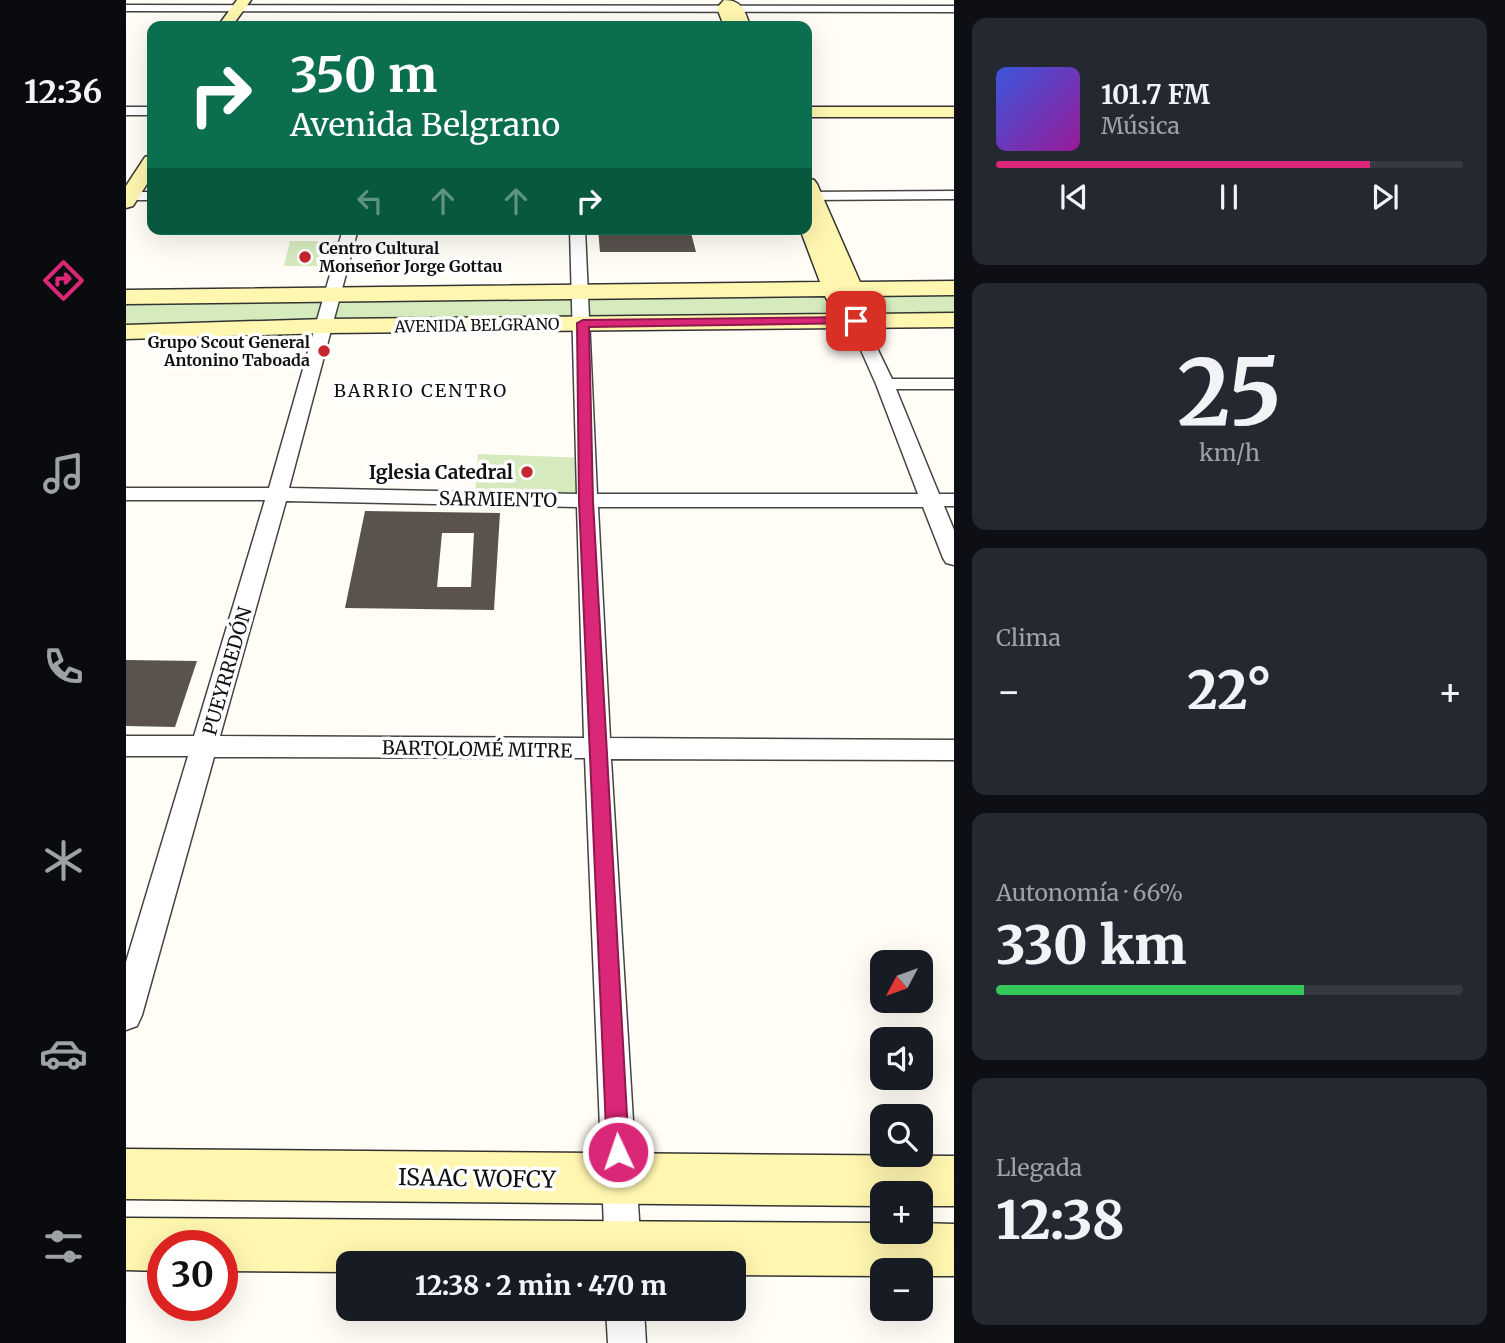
<!DOCTYPE html>
<html lang="es">
<meta charset="utf-8">
<style>
body{margin:0;font-family:Merriweather,serif;background:#242831;color:#f1f3f6;height:100vh;display:flex;flex-direction:column;font-size:26px;white-space:nowrap}
*{box-sizing:border-box;margin:0}
p{font-size:23px;color:#9ea1a6}
.icon{flex:none;width:38px;height:38px;fill:none;stroke:currentColor;stroke-width:2;stroke-linecap:round;stroke-linejoin:round}
.map{position:relative;flex:1;overflow:hidden}
.side{display:flex;flex-direction:column;gap:18px;padding:18px;background:#0d0f14;width:551px}
.side>*{flex:none}
.hud{position:absolute;left:21px;top:21px;width:665px;height:214px;border-radius:14px;box-shadow:0 7px 28px #0002;background:#0b6e4f;color:#fff;overflow:hidden}
.needle{width:46px;rotate:229deg}
.buttons{position:absolute;left:744px;top:950px;display:grid;gap:14px}
.buttons a{display:grid;place-items:center;width:63px;height:63px;border-radius:14px;background:#171b24;box-shadow:0 7px 28px #0002;font-size:35px}
.speed{position:absolute;left:21px;top:1230px;display:flex;gap:14px;font-size:35px;font-weight:700;text-align:center}
.speed>*{display:grid;place-content:center;width:91px;height:91px;border-radius:50%;background:#171b24;box-shadow:0 7px 28px #0002;line-height:1}
.speed .limit{border:10px solid #d22;background:#fff;color:#111}
.pin{position:absolute;display:grid;place-items:center;width:60px;height:60px;color:#fff;margin:-30px;border-radius:14px;box-shadow:0 4px 10px #0006}
.me{position:absolute;width:77px;margin:-38px;rotate:357deg;stroke-linejoin:round;filter:drop-shadow(0 0 5px #0008)}
.turn{display:flex;align-items:center;gap:24px;height:147px;padding:0 28px;font-size:32px}
.turn .icon{width:91px;height:91px;stroke-width:2.5}
.turn b{display:block;font-size:49px;line-height:60px}
.lanes{display:flex;align-items:center;height:66px;padding:0 28px;background:#0003;justify-content:center;gap:35px;direction:ltr}
.lanes .off{opacity:.35}
.big{font-size:52px;font-weight:800;line-height:1.1}
.side .card{flex:1;display:flex;flex-direction:column;justify-content:center;gap:10px;min-width:0;padding:0 24px;border-radius:14px;background:#242831}
.side .dial{align-items:center;gap:0}
.dial b{font-size:91px;line-height:1}
.song{display:flex;align-items:center;gap:21px}
.cover{width:84px;height:84px;border-radius:10px;background:linear-gradient(135deg,hsl(230 70% 55%),hsl(300 70% 35%))}
.played{height:7px;border-radius:4px;background:linear-gradient(90deg,#db2777 80%,#363941 80%)}
.keys{display:flex;justify-content:space-around;direction:ltr}
.heat{display:flex;justify-content:space-between;align-items:center;font-size:38px;direction:ltr}
.charge{height:10px;border-radius:5px;background:linear-gradient(90deg,#34c759 66%,#363941 0)}
.trip{position:absolute;left:210px;top:1251px;width:410px;height:70px;border-radius:14px;background:#171b24;box-shadow:0 7px 28px #0002;font-weight:800;line-height:70px;text-align:center}
main{display:flex;flex:1;min-height:0}
.tabs{display:flex;flex-direction:column;width:126px;justify-content:space-around;align-items:center;background:#090b0e;color:#9ea1a6}
.tabs .icon{width:49px;height:49px}
.tabs .current{color:#db2777}
.tabs b{font-size:32px;color:#f1f3f6}
.map>svg:first-child{display:block}
.green{fill:#d5ebbd}
.building{fill:#5a524d;fill-rule:evenodd}
.lines{fill:none;stroke-linecap:round;stroke-linejoin:round}
.street-casing{stroke:#444;stroke-width:3}
.secondary-casing{stroke:#333;stroke-width:3}
.street{fill:#fff;fill-rule:evenodd}
.secondary{fill:#fff6b0;fill-rule:evenodd}
.route{fill:#db2777;stroke:#8e194d;stroke-width:2}
.poi-dot{fill:#c4262e;stroke:#fff;stroke-width:2.5}
.labels{text-anchor:middle;dominant-baseline:central;stroke-width:7;stroke-linejoin:round;paint-order:stroke}
.far-poi-label{font-size:16px;font-weight:bold;fill:#111;stroke:#fff;text-anchor:start}
.far-street-label{font-size:16px;fill:#111;stroke:#fff}
.far-neighbourhood-label{font-size:18px;letter-spacing:2px;fill:#111;stroke:#fff}
.poi-label{font-size:19px;font-weight:bold;fill:#111;stroke:#fff;text-anchor:end}
.street-label{font-size:19px;fill:#111;stroke:#fff}
.near-street-label{font-size:23px;fill:#111;stroke:#fff}
</style>
<main>
<nav class="tabs">
<b>12:36</b>
<svg class="icon current" aria-label="directions" viewBox="0 0 24 24"><path d="M12 3l9 9-9 9-9-9zM9 14v-3h6M13 9l2 2-2 2"/></svg>
<svg class="icon" aria-label="music" viewBox="0 0 24 24"><path d="M9 18V5l10-2v13"/><circle cx="6" cy="18" r="3"/><circle cx="16" cy="16" r="3"/></svg>
<svg class="icon" aria-label="phone" viewBox="0 0 24 24"><path d="M5 4h4l2 5-3 2q2 4 5 5l2-3 5 2v4C11 20 4 13 5 4z"/></svg>
<svg class="icon" aria-label="climate" viewBox="0 0 24 24"><path d="M12 3v18M4 7l16 10M4 17L20 7"/></svg>
<svg class="icon" aria-label="car" viewBox="0 0 24 24"><path d="M5 17H2v-5l4-1 3-4h7l3 4 3 1v5h-3M9 17h6M6 11h13"/><circle cx="7" cy="17" r="2"/><circle cx="17" cy="17" r="2"/></svg>
<svg class="icon" aria-label="filters" viewBox="0 0 24 24"><path d="M4 7h16M4 17h16"/><circle cx="9" cy="7" r="2"/><circle cx="15" cy="17" r="2"/></svg>
</nav>
<div class="map">
<svg width="828" height="1343" viewBox="0 0 828 1343">
<rect width="100%" height="100%" fill="#fffdf5"/>
<!-- green -->
<g class="green">
<polygon points="164,241 220,241 213,266 158,266"/>
<polygon points="828,290 828,317 0,327 0,299"/>
<polygon points="352,454 460,458 463,496 349,494"/>
</g>
<!-- building -->
<g class="building">
<polygon points="472,229 564,229 570,252 474,252"/>
<path d="M239 511 374 513 368 610 219 608ZM316 533H348L345 587H311Z"/>
<polygon points="0,660 71,661 49,727 0,726"/>
</g>
<g class="lines">
<!-- street casing -->
<g class="street-casing">
<g id="street">
<polygon points="0,5 828,6 828,12 0,11"/>
<rect x="0" y="107" width="26" height="8"/>
<polygon points="828,191 828,199 681,200 681,192"/>
<rect x="0" y="192" width="26" height="8"/>
<path d="M217 229H232L163 488 451 494 444 229H459L471 494H792L750 384 722 321 724 317H736L766 379H828V389H770L813 494H828V506H818L828 530V565L820 563 817 558 797 507H472L484 738 828 740V760L485 759 515 1252 511 1264H483L479 1252 459 758 88 757 16 1015 11 1026 0 1030V962L62 756H0V736H68L139 500H0V488H143ZM160 501 451 507 458 738 94 736Z"/>
<polygon points="480,1309 518,1309 520,1343 482,1343"/>
</g>
</g>
<!-- secondary casing -->
<g class="secondary-casing">
<g id="secondary">
<polygon points="111,0 125,0 106,26 92,26"/>
<path d="M598 0C616 0 619 11 624 26H598L591 8Z"/>
<rect x="681" y="107" width="147" height="10"/>
<polygon points="26,155 26,176 7,206 0,208 0,186 19,157"/>
<polygon points="681,178 688,180 691,184 734,282 828,281 828,295 740,296 745,308 744,314 828,313 828,327 200,333 0,339 0,325 200,319 709,314 699,296 0,304 0,290 694,282 674,229 681,229"/>
<polygon points="0,1149 828,1156 828,1206 794,1206 794,1194 756,1194 756,1206 0,1199"/>
<polygon points="0,1218 756,1223 756,1232 794,1232 794,1223 828,1224 828,1276 794,1276 794,1270 756,1270 756,1276 607,1275 607,1264 222,1264 222,1272 96,1271 96,1246 37,1246 37,1271 0,1270"/>
</g>
</g>
<!-- street -->
<use href="#street" class="street"/>
<!-- secondary -->
<use href="#secondary" class="secondary"/>
</g>
<!-- route -->
<polygon class="route" points="730,317 734,318 734,323 463,327 467,501 503,1152 500,1160 492,1163 484,1160 481,1152 453,501 451,323 457,320"/>
<!-- markers -->
<g class="poi-dot">
<circle cx="179" cy="257" r="7"/>
<circle cx="198" cy="351" r="7"/>
<circle cx="401" cy="472" r="7"/>
</g>
<g class="labels">
<!-- far-poi labels -->
<g class="far-poi-label">
<text x="193" y="248">Centro Cultural<tspan x="193" dy="18">Monseñor Jorge Gottau</tspan></text>
<text x="184" y="342" text-anchor="end">Grupo Scout General<tspan x="184" dy="18">Antonino Taboada</tspan></text>
</g>
<!-- far-street labels -->
<g class="far-street-label">
<text transform="translate(351 325) rotate(-1)">AVENIDA BELGRANO</text>
</g>
<!-- far-neighbourhood labels -->
<g class="far-neighbourhood-label">
<text x="295" y="390">BARRIO CENTRO</text>
</g>
<!-- poi labels -->
<g class="poi-label">
<text x="387" y="472">Iglesia Catedral</text>
</g>
<!-- street labels -->
<g class="street-label">
<text transform="translate(372 499) rotate(1)">SARMIENTO</text>
<text transform="translate(101 671) rotate(-74)">PUEYRREDÓN</text>
<text transform="translate(351 749) rotate(1)">BARTOLOMÉ MITRE</text>
</g>
<!-- near-street labels -->
<g class="near-street-label">
<text transform="translate(351 1178) rotate(1)">ISAAC WOFCY</text>
</g>
</g>
</svg>
<div class="buttons">
<a><svg class="needle" viewBox="-14 -14 28 28"><path d="M0-13l5 13h-10z" fill="#e53935"/><path d="M0 13l5-13h-10z" fill="#9ea1a6"/></svg></a>
<a><svg class="icon" aria-label="sound" viewBox="0 0 24 24"><path d="M4 9h4l5-4v14l-5-4H4zM17 9q2 3 0 6"/></svg></a>
<a><svg class="icon" aria-label="search" viewBox="0 0 24 24"><circle cx="10" cy="10" r="6"/><path d="M15 15l6 6"/></svg></a>
<a>+</a>
<a>−</a>
</div>
<div class="speed"><div class="limit">30</div></div>
<div class="pin" style="left:730px;top:321px;background:#d93025"><svg class="icon" aria-label="arrive" viewBox="0 0 24 24"><path d="M6 21V4h12l-3 4 3 4H6"/></svg></div>
<svg class="me" style="left:492px;top:1152px" viewBox="-20 -20 40 40"><circle r="17" fill="#db2777" stroke="#fff" stroke-width="3"/><path d="M0-11L8 9 0 5-8 9z" fill="#fff"/></svg>
<div class="trip">12:38 · 2 min · 470 m</div>
<div class="hud">
<div class="turn"><svg class="icon" aria-label="right" viewBox="0 0 24 24"><path d="M7 20v-9h11M14 6l5 5-5 5"/></svg><div><b>350 m</b>Avenida Belgrano</div></div>
<div class="lanes"><svg class="icon off" aria-label="left" viewBox="0 0 24 24"><path d="M17 20v-9H6M10 6l-5 5 5 5"/></svg><svg class="icon off" aria-label="ahead" viewBox="0 0 24 24"><path d="M12 20V5M6 11l6-6 6 6"/></svg><svg class="icon off" aria-label="ahead" viewBox="0 0 24 24"><path d="M12 20V5M6 11l6-6 6 6"/></svg><svg class="icon" aria-label="right" viewBox="0 0 24 24"><path d="M7 20v-9h11M14 6l5 5-5 5"/></svg></div>
</div>
</div>
<section class="side">
<div class="card">
<div class="song"><i class="cover"></i><div><b>101.7 FM</b><p>Música</p></div></div>
<div class="played"></div>
<div class="keys"><svg class="icon" aria-label="previous" viewBox="0 0 24 24"><path d="M18 5L8 12l10 7zM5 5v14"/></svg><svg class="icon" aria-label="pause" viewBox="0 0 24 24"><path d="M8 5v14M16 5v14"/></svg><svg class="icon" aria-label="next" viewBox="0 0 24 24"><path d="M6 5l10 7-10 7zM19 5v14"/></svg></div>
</div>
<div class="card dial"><b>25</b><p>km/h</p></div>
<div class="card"><p>Clima</p>
<div class="heat"><a>−</a><b class="big">22°</b><a>+</a></div>
</div>
<div class="card"><p>Autonomía · 66%</p><b class="big">330 km</b><div class="charge"></div></div>
<div class="card"><p>Llegada</p><b class="big">12:38</b></div>
</section>
</main>
